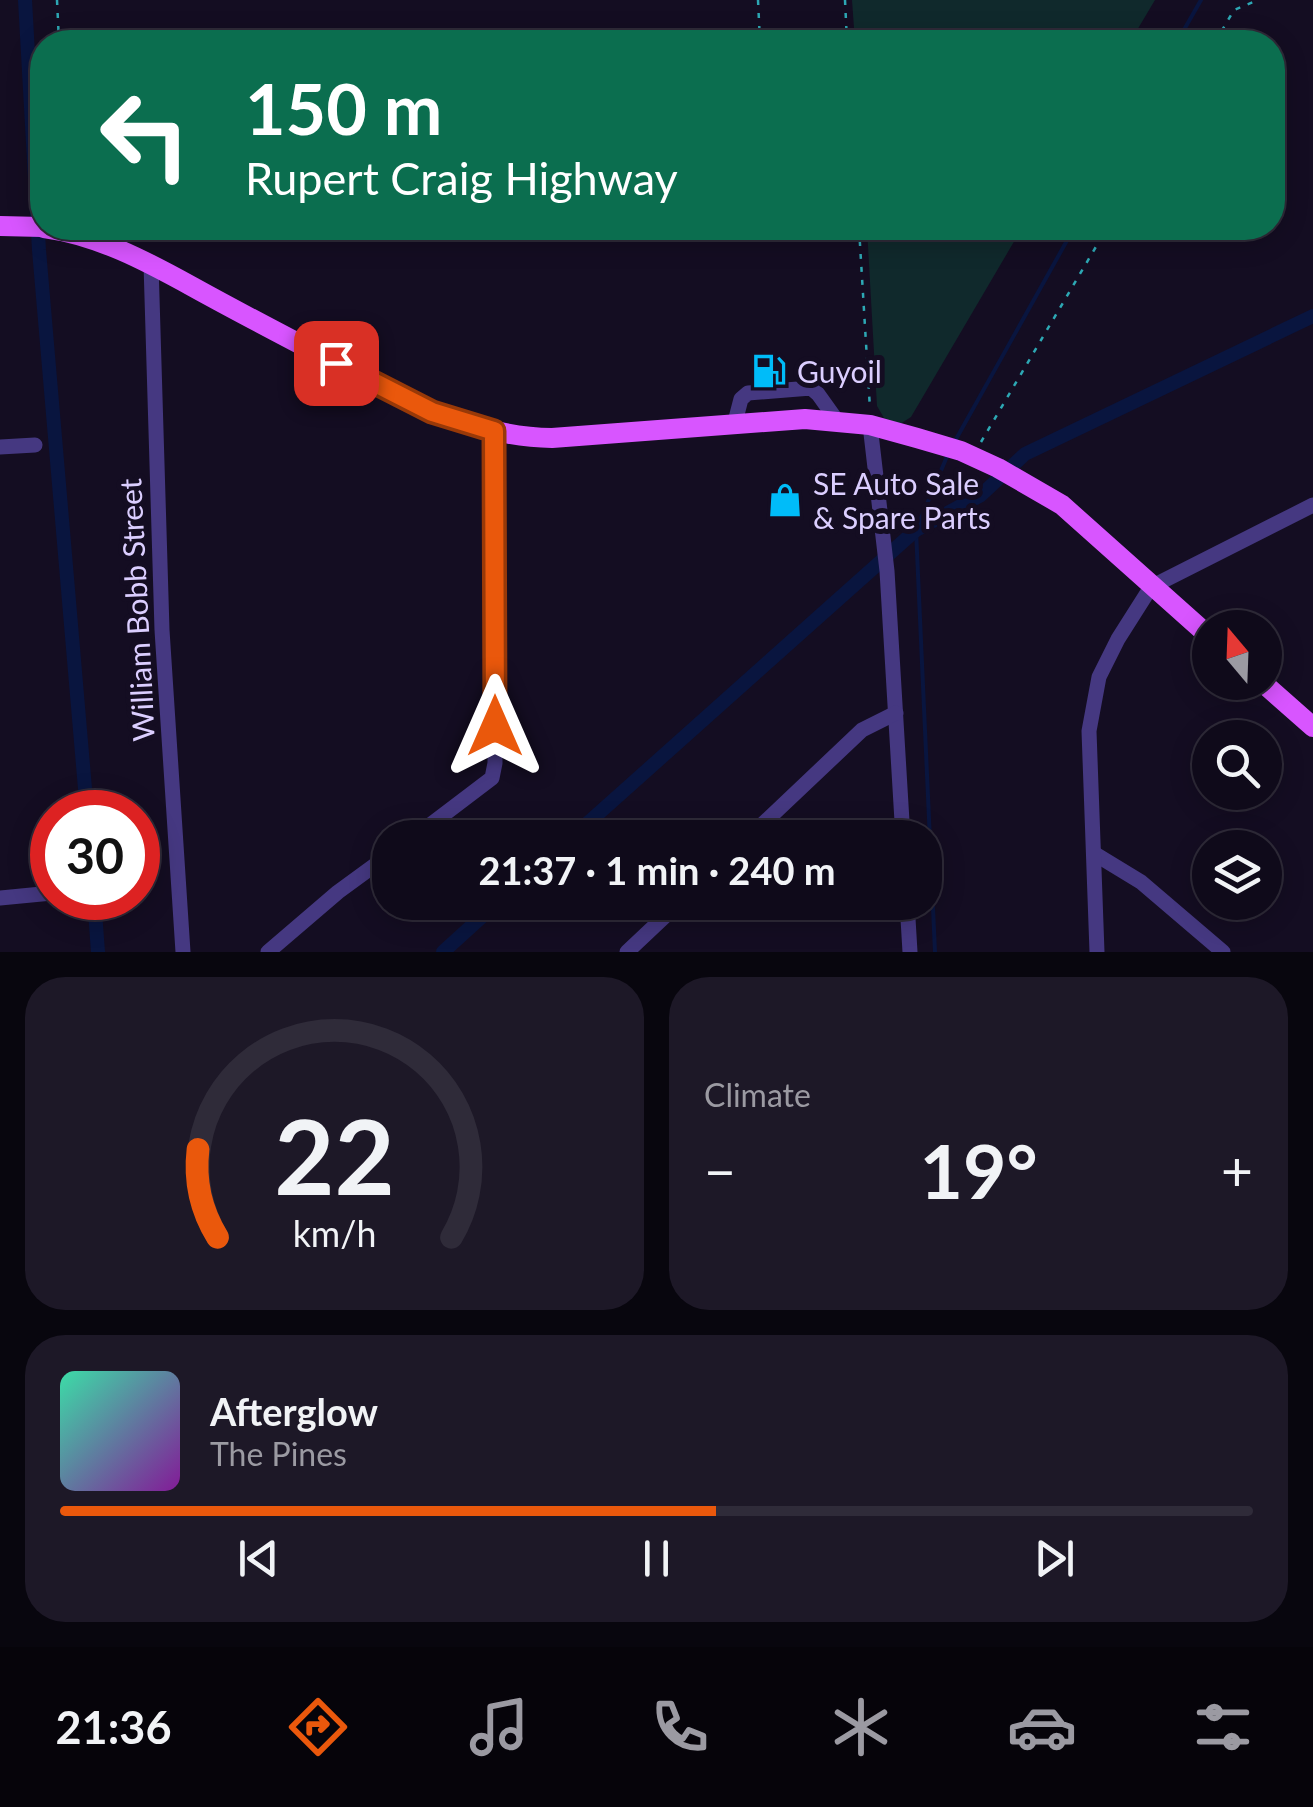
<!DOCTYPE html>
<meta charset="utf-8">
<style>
body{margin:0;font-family:Lato,sans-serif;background:#1d1827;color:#f1f3f6;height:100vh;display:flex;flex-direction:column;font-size:38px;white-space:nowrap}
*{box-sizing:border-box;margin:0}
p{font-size:32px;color:#9b9aa2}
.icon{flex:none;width:55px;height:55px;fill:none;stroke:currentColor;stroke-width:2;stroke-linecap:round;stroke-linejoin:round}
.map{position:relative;height:952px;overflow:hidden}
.details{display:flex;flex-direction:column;gap:25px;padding:25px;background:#08060e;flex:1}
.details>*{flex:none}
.banner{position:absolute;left:30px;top:30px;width:1255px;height:210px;border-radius:40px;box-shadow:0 5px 25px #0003,0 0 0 2px #2f2b39;background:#0b6e4f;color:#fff;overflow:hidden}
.needle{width:65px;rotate:341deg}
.buttons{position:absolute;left:1192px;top:610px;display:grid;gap:20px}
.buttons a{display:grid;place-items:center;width:90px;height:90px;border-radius:50%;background:#0f0a1a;box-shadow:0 5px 25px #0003,0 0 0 2px #2f2b39;font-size:50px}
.speed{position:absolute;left:30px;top:790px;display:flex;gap:20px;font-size:50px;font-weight:700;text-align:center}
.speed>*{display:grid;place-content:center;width:130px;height:130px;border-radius:50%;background:#0f0a1a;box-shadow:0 5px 25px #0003,0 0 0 2px #2f2b39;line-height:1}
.speed .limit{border:15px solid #d22;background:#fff;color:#111}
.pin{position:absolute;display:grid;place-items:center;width:85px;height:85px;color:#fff;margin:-42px;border-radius:20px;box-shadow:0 5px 15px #0006}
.me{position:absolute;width:110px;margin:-55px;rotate:0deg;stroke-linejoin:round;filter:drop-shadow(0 0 8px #0008)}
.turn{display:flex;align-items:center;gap:35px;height:210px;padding:0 50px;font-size:45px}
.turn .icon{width:130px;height:130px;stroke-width:2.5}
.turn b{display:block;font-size:70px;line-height:85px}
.big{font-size:75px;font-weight:700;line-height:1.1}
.details .tile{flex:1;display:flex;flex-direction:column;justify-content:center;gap:15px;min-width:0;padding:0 35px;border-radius:40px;background:#1d1827}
.details .dial{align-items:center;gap:0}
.dial svg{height:260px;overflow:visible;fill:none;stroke:#2f2b39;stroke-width:7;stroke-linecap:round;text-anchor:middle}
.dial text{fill:#f1f3f6;stroke:none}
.song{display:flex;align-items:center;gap:30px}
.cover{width:120px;height:120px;border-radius:15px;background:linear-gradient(135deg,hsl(160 70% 55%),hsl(290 70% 35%))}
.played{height:10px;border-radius:5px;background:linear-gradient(90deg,#ea580c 55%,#2f2b39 55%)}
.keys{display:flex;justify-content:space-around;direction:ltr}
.heat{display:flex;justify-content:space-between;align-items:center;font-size:55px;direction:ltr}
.details .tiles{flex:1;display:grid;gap:25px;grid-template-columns:1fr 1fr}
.tile:last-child{grid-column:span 2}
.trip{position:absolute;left:372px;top:820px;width:570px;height:100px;border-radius:40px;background:#0f0a1a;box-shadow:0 5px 25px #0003,0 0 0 2px #2f2b39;font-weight:700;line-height:100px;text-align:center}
.dock{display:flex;height:160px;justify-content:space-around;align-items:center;background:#06040a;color:#9b9aa2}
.dock .icon{width:70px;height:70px}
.dock .selected{color:#ea580c}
.dock b{font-size:45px;color:#f1f3f6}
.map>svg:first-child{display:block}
.green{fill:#10292c}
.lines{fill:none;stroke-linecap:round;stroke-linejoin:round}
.stream{stroke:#09153f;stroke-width:4}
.canal{stroke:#09153f;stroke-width:14}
.path{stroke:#2da8b4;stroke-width:2.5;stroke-dasharray:5 8;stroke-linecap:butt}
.minor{stroke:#453881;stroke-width:15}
.major{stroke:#d855ff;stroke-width:20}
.route-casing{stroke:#983908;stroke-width:25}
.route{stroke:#ea580c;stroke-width:18}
.labels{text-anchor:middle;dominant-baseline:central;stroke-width:10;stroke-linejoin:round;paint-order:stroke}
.poi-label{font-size:30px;fill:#dbceff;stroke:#140d22;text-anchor:start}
.street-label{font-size:30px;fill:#dbceff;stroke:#140d22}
</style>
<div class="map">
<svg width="1313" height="952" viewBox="0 0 1313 952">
<rect width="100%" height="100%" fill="#140d22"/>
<!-- green -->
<g class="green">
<polygon points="852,0 1155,0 1130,42 855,42"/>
<polygon points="867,228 1022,228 911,417 900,424 884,418 877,406"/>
</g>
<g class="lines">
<!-- stream -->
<g class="stream">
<polyline points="1177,42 1201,0"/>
<polyline points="955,441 1074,228"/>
<polyline points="935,952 916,530 948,454"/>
</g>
<!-- canal -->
<g class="canal">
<polyline points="25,0 39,250 87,812"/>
<polyline points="571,838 916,530 981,495 1025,454 1313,316"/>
<polyline points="94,898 98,952"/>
<polyline points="443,952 498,902"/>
</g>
<!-- path -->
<g class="path">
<polyline points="57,0 59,42"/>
<polyline points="758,0 760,42"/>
<polyline points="845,0 847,42"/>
<polyline points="1215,42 1234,10 1258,0"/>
<polyline points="859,228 870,409"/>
<polyline points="981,442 1107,228"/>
</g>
<!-- minor -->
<g class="minor">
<polyline points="151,264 162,630 183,952"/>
<polyline points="735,422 741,399 748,393 811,388 818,394 838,422"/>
<polyline points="870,425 887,571 903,838"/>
<polyline points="0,447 35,445"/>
<polyline points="413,838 492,778 495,763 494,431"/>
<polyline points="748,838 862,730 896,713"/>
<polyline points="1095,854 1141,882 1223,952"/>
<polyline points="0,898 52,893"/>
<polyline points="907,902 910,952"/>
<polyline points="268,952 338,892 390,854"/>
<polyline points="627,952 680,902"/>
<polyline points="1097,952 1089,731 1099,677 1118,639 1151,587 1313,505"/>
</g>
<!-- major -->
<g class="major">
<polyline points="0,226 42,227"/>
<path d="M44 228C97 235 146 261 193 287 240 313 288 338 336 363 403 399 473 437 552 438L805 419 870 425 917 438 961 451 998 468 1062 505 1210 637"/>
<polyline points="1262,682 1313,727"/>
</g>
</g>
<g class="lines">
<!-- route casing -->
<g class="route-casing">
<polyline id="route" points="336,363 432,412 494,431 495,726"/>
</g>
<!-- route -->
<use href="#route" class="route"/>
</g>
<!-- icons -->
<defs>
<g id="fuel-bare" transform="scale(2.7)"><path d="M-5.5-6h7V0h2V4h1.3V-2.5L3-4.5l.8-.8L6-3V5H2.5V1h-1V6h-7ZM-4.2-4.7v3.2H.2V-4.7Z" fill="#00bcf9" stroke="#140d22" stroke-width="2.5" paint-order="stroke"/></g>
<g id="shop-bare" transform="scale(2.7)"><path d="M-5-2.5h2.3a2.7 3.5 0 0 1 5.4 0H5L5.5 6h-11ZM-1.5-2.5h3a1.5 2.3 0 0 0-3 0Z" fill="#00bcf9" stroke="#140d22" stroke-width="2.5" paint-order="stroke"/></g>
</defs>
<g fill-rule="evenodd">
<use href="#fuel-bare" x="769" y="371"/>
<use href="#shop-bare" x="785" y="500"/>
</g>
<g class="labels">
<!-- poi labels -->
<g class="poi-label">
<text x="797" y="371">Guyoil</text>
<text x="813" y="483">SE Auto Sale<tspan x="813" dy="34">&amp; Spare Parts</tspan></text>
</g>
<!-- street labels -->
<g class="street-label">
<text transform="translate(136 610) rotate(-93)">William Bobb Street</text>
</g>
</g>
</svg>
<div class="buttons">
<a><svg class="needle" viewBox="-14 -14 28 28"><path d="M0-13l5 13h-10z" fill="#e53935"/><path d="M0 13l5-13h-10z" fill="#9b9aa2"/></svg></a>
<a><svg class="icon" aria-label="search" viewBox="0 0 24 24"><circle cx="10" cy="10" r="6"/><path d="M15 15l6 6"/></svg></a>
<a><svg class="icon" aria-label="layers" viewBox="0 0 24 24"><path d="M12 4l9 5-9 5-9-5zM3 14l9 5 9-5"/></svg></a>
</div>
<div class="speed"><div class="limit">30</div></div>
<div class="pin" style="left:336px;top:363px;background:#d93025"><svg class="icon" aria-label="arrive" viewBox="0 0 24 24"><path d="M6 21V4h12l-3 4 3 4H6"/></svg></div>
<svg class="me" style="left:495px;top:726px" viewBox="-20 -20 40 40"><path d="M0-17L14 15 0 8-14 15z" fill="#ea580c" stroke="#fff" stroke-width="4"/></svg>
<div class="trip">21:37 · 1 min · 240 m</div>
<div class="banner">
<div class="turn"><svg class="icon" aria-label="left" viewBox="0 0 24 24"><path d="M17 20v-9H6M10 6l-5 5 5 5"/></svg><div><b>150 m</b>Rupert Craig Highway</div></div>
</div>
</div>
<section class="details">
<div class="tiles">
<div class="tile dial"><svg viewBox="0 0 100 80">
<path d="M14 69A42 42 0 1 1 86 69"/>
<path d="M14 69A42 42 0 0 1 8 42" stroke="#ea580c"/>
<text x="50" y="56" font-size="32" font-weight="700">22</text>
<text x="50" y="72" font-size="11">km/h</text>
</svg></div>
<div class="tile"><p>Climate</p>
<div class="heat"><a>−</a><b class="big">19°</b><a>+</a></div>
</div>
<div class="tile">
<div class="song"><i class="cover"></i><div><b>Afterglow</b><p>The Pines</p></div></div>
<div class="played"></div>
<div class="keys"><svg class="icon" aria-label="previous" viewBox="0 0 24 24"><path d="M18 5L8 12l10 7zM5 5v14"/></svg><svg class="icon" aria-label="pause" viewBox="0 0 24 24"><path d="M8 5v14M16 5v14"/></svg><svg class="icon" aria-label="next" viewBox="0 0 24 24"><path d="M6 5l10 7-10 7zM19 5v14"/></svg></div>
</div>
</div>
</section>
<nav class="dock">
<b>21:36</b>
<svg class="icon selected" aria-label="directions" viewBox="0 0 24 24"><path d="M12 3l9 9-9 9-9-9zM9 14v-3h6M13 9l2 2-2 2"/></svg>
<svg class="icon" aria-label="music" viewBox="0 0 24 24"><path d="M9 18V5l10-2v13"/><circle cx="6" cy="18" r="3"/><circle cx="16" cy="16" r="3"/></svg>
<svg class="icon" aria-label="phone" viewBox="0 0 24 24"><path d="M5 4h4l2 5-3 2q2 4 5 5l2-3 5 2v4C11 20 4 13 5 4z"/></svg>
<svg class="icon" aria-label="climate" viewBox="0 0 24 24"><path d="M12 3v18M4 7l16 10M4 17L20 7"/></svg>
<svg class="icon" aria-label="car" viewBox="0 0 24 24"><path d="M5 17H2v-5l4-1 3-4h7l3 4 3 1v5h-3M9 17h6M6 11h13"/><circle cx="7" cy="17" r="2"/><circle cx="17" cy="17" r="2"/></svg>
<svg class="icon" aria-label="filters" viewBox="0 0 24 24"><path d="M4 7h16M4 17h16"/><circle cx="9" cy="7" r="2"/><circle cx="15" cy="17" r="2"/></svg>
</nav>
